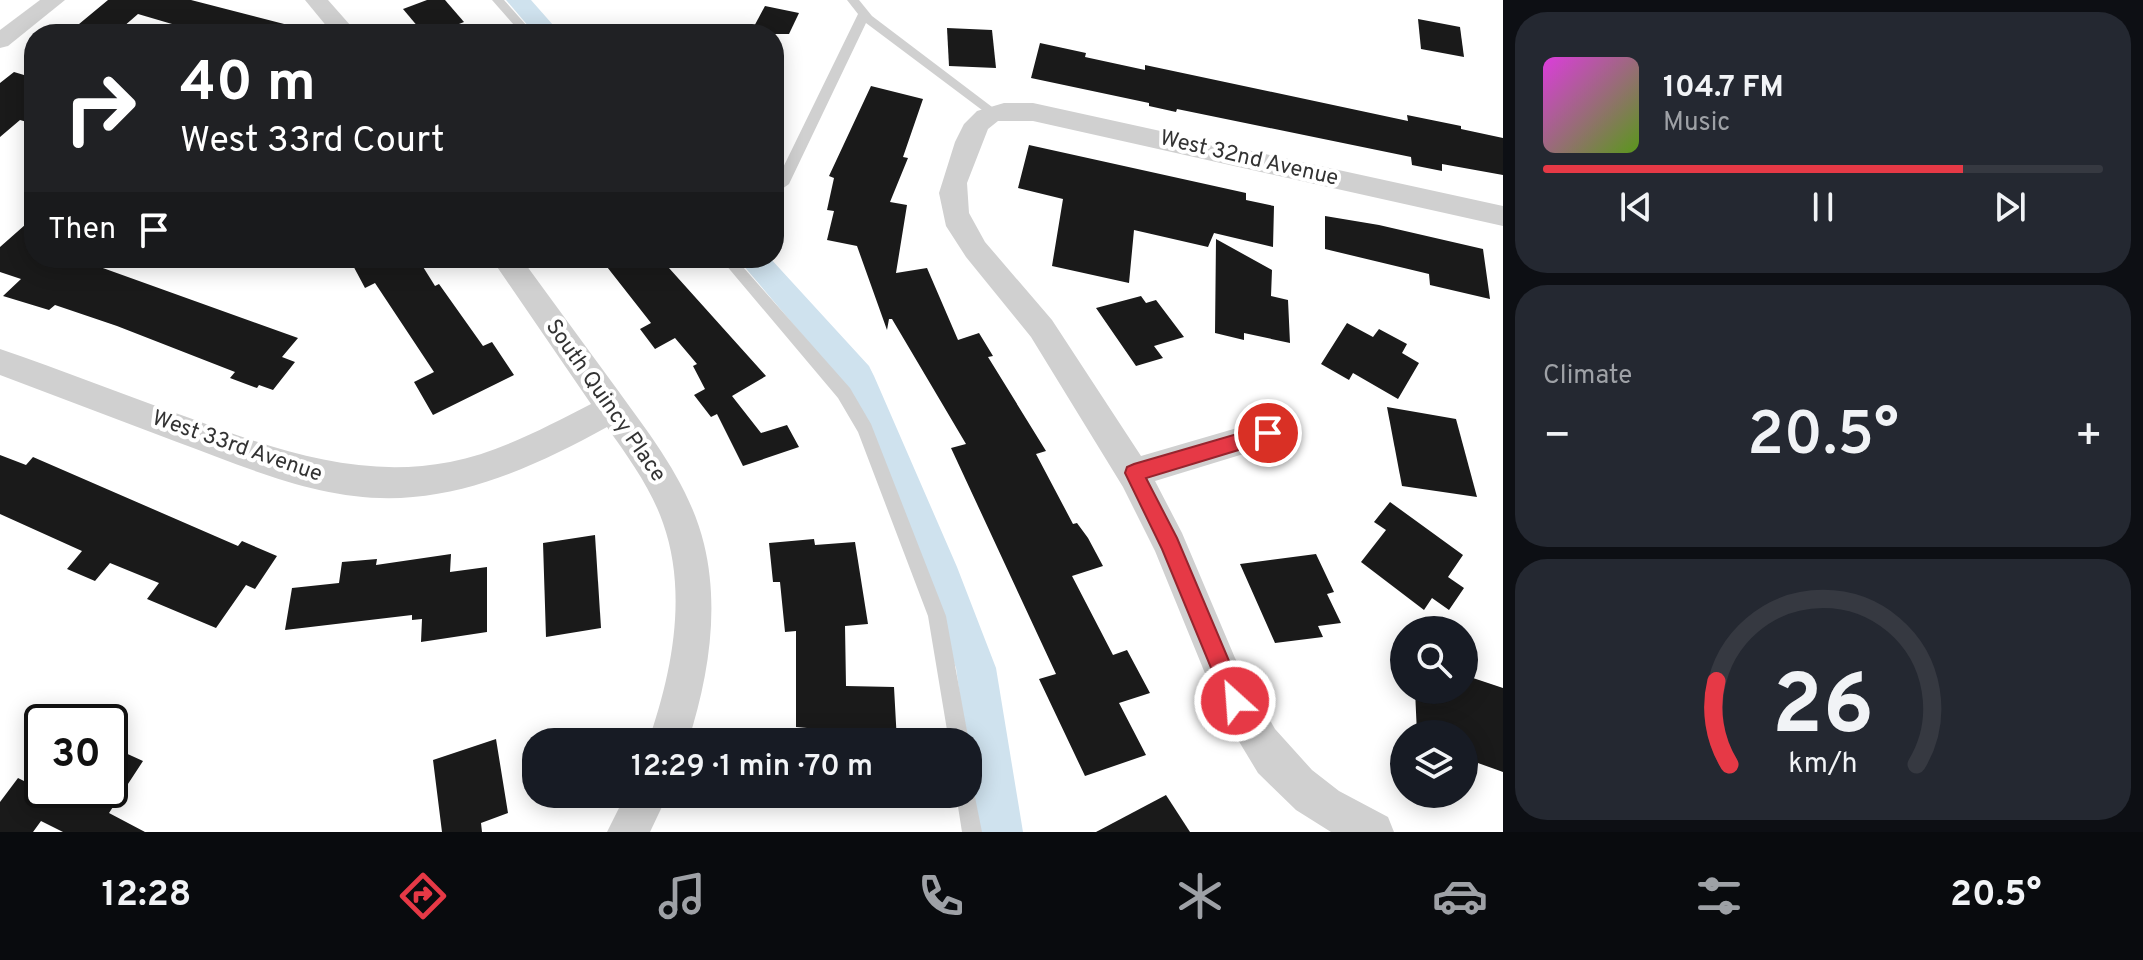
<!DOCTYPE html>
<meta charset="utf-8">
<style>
body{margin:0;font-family:Overpass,sans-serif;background:#242831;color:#f1f3f6;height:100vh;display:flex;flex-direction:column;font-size:30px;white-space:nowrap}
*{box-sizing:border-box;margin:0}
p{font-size:26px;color:#9ea1a6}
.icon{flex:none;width:44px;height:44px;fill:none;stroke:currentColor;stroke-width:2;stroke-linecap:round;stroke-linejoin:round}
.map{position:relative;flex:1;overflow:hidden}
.drawer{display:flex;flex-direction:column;gap:12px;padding:12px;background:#0d0f14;width:640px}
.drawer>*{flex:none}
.guide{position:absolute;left:24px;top:24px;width:760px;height:244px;border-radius:32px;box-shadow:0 4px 20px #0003;background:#202124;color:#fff;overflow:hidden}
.fabs{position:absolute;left:1390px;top:616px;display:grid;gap:16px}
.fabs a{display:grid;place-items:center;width:88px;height:88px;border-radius:50%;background:#171b24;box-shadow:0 4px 20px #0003;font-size:40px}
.speed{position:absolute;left:24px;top:704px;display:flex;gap:16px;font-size:40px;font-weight:700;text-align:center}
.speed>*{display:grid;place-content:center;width:104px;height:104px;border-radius:50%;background:#171b24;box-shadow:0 4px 20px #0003;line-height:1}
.speed .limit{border:4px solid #111;border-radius:12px;background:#fff;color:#111}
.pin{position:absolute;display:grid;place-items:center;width:68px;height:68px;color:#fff;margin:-34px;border:4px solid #fff;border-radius:50%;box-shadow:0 2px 8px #0007}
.me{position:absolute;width:88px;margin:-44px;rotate:334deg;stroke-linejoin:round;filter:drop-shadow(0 0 6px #0008)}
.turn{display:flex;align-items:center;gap:28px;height:168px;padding:0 24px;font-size:36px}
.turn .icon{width:104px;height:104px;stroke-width:2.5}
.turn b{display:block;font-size:56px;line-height:68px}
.then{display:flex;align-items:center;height:76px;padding:0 24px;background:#0003;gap:16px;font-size:30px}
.big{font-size:60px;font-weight:600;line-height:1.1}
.drawer .card{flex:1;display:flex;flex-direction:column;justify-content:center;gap:12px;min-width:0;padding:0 28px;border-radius:32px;background:#242831}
.drawer .dial{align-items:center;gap:0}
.dial svg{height:208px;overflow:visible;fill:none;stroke:#363941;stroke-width:7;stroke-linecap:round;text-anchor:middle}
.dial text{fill:#f1f3f6;stroke:none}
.song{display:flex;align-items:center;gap:24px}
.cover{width:96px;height:96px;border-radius:12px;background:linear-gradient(135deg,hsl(300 70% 55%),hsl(90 70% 35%))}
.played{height:8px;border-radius:4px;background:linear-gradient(90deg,#e63946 75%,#363941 75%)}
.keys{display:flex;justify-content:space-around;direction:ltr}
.heat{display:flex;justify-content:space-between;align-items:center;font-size:44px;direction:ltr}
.trip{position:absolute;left:522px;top:728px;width:460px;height:80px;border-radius:32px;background:#171b24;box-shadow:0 4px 20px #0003;font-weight:600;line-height:80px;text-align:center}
.dock{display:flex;height:128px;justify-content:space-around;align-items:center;background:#090b0e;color:#9ea1a6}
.dock .icon{width:56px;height:56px}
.dock .on{color:#e63946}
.dock b{font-size:36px;color:#f1f3f6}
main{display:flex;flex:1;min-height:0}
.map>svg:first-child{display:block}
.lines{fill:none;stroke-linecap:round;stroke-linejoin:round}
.canal{fill:#cfe2ee;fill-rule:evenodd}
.building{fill:#1a1a1a}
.lane{fill:#d0d0d0;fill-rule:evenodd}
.street{fill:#d0d0d0;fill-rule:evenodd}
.route{fill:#e63946;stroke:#96252e;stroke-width:2}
.labels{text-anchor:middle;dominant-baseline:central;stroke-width:8;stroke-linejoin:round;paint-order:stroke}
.street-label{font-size:22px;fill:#333;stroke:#fff}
</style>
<main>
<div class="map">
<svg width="1503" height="832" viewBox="0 0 1503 832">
<rect width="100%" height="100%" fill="#fff"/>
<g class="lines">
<!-- canal -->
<g class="canal">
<polygon points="506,0 531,0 561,34 535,34"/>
<polygon points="737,258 770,258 869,366 874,376 957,567 996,668 1023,832 979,832 956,668 919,567 844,384"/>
</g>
</g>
<!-- building -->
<g class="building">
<polygon points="108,0 191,0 288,25 287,34 206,34 138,14 115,34 67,34"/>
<polygon points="427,0 445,0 464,22 434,34 424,34 403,9"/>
<polygon points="765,6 799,13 789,34 750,34"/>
<polygon points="1418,19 1460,27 1464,57 1421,49"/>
<polygon points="947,28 992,30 996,68 949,66"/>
<polygon points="1040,43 1086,53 1085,57 1145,70 1145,65 1408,121 1407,115 1461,126 1461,129 1503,138 1503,175 1442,164 1442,171 1412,165 1411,157 1177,109 1176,112 1149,106 1149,103 1031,78"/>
<polygon points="14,72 34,78 34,124 20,120 0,137 0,83"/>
<polygon points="871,86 923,99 903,157 908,158 890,202 907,205 896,273 927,268 958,340 979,333 993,356 988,357 1046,451 1036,454 1073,524 1077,523 1088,538 1103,566 1072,576 1113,655 1127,650 1150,693 1119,703 1146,755 1085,776 1039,679 1056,674 951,448 966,444 892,319 889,319 887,330 857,246 827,240 834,211 827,210 834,178 829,176"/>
<polygon points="1029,145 1246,193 1246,200 1274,206 1273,247 1214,233 1208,247 1134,230 1129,283 1052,266 1063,199 1018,188"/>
<polygon points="1325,216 1379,225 1483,249 1490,299 1430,285 1429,274 1325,249"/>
<polygon points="34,217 34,258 75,258 298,338 282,357 295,362 273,390 259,385 257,388 230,378 235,372 117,326 55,305 49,310 3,296 21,279 0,272 0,247"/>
<polygon points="1216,239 1272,270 1271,296 1288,300 1290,343 1244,333 1244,340 1215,333"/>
<polygon points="349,258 428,258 420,262 435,286 439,284 483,346 492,342 514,375 433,415 414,382 434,372 375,283 365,288"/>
<polygon points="600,258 660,258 766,376 732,396 761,433 787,425 799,447 743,466 717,414 711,417 694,395 705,389 693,366 697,364 675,338 655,349 640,329 651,323"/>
<polygon points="1141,296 1146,303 1156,300 1184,337 1154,346 1163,358 1136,366 1096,308"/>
<polygon points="1347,323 1373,337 1379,329 1407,344 1402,353 1419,363 1398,399 1353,373 1349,380 1321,364"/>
<polygon points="1387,407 1456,419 1477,497 1402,486"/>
<polygon points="0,455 26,465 33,457 238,546 242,541 277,556 255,589 246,585 216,628 147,599 159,583 110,563 95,581 67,569 82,551 0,514"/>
<polygon points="1390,502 1463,555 1448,577 1464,588 1449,610 1432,598 1424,610 1361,562 1386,530 1374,522"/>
<polygon points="595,535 601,628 546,637 543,543"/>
<polygon points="814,539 815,545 855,542 868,624 845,626 846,686 894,687 897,742 807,742 807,728 796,727 796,631 785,632 780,582 773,582 769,543"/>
<polygon points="451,554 450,572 487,567 487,632 421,642 422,619 412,620 412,615 285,630 292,588 339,583 342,562 377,559 376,565"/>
<polygon points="1316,554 1334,592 1327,594 1341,623 1318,626 1323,637 1275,643 1240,564"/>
<polygon points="1464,675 1503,688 1503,772 1464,758 1464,734 1417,734 1415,690 1464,690"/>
<polygon points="496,739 508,813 481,823 482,832 442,832 433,760"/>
<polygon points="110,746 143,761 109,813 145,832 63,832 41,821 33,832 0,832 0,802 18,778 42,790 110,790"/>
<polygon points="1166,795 1190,832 1096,832"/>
</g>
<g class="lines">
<!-- lane -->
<g class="lane">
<polygon points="492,0 504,0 534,34 522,34"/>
<polygon points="847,0 859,0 872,16 1000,113 994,117 990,116 866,23 789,184 782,189 777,187 775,184 858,14"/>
<polygon points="720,258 735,258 850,388 871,424 946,616 969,742 968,744 968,742 949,742 928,616 858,432 838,398"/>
<polygon points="968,785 973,787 982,832 962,832 956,794 968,794"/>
</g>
<!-- street -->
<g class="street">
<polygon points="40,0 65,0 8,46 0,48 0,30"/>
<polygon points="305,0 328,0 358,34 333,34"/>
<polygon points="1004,103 1033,103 1503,206 1503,226 1033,121 998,121 988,129 967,183 969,213 985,242 1052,320 1141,456 1268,419 1279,423 1284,433 1279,443 1155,481 1182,533 1235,658 1275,729 1312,770 1339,791 1388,817 1394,832 1331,832 1296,810 1258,773 1220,710 1155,551 1123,487 1031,337 966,257 946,226 939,193 955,142 964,124 977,111"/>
<path d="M491 258H521C551 299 581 340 611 381 647 431 689 482 704 544 720 610 708 679 688 742H648C672 673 688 594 663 523 651 488 628 457 607 427 547 460 482 491 413 497 330 505 253 470 177 442 118 420 59 397 0 375V349C62 370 122 394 184 416 271 448 356 480 450 462 500 452 546 427 591 404Z"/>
<polygon points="626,794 668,794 650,832 607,832"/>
</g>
</g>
<!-- route -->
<polygon class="route" points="1268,425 1275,427 1278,433 1275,439 1146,478 1177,538 1246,701 1243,709 1235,712 1228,709 1162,549 1125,473 1127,467 1134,464"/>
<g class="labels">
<!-- street labels -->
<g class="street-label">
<text transform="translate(1249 159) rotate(13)">West 32nd Avenue</text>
<text transform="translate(605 401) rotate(55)">South Quincy Place</text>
<text transform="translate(237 447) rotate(19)">West 33rd Avenue</text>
</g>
</g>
</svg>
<div class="fabs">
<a><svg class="icon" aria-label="search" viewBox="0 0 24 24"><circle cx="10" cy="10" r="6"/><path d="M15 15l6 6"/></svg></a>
<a><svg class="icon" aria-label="layers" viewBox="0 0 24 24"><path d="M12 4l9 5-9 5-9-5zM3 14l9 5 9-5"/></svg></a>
</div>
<div class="speed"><div class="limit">30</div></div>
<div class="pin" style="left:1268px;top:433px;background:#d93025"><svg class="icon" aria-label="arrive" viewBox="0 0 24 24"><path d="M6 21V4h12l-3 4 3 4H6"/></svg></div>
<svg class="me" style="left:1235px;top:701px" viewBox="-20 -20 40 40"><circle r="17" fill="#e63946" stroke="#fff" stroke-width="3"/><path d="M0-11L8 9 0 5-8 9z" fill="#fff"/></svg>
<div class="trip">12:29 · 1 min · 70 m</div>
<div class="guide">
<div class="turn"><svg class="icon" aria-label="right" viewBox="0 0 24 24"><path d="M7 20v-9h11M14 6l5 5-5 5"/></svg><div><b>40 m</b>West 33rd Court</div></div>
<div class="then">Then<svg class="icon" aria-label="arrive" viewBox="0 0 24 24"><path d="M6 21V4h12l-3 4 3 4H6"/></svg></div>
</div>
</div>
<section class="drawer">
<div class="card">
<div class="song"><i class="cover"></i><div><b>104.7 FM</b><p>Music</p></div></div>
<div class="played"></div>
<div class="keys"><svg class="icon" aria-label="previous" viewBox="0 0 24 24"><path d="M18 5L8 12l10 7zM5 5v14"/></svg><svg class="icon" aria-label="pause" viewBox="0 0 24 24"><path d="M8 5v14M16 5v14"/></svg><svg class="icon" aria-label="next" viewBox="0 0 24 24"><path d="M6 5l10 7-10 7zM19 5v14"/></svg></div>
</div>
<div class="card"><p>Climate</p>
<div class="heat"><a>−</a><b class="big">20.5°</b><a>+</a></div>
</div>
<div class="card dial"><svg viewBox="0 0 100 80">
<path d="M14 69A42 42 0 1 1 86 69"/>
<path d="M14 69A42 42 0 0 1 9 37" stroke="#e63946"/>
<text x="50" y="56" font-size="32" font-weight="700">26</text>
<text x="50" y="72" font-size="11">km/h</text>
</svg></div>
</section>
</main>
<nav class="dock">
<b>12:28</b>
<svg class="icon on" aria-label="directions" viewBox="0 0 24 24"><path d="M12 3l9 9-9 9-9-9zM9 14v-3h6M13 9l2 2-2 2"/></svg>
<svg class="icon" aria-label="music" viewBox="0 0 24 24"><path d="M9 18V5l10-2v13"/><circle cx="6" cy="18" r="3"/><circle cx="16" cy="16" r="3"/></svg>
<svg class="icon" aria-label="phone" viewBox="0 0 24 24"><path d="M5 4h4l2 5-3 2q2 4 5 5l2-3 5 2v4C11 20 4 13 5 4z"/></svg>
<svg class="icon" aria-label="climate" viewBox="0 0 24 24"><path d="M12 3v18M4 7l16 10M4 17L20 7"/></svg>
<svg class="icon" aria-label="car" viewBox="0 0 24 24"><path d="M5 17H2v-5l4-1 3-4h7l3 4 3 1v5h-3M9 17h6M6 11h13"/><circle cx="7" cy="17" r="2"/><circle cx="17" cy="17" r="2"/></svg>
<svg class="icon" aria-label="filters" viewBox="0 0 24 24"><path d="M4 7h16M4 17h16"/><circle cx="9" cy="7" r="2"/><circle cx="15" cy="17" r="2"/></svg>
<b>20.5°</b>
</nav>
